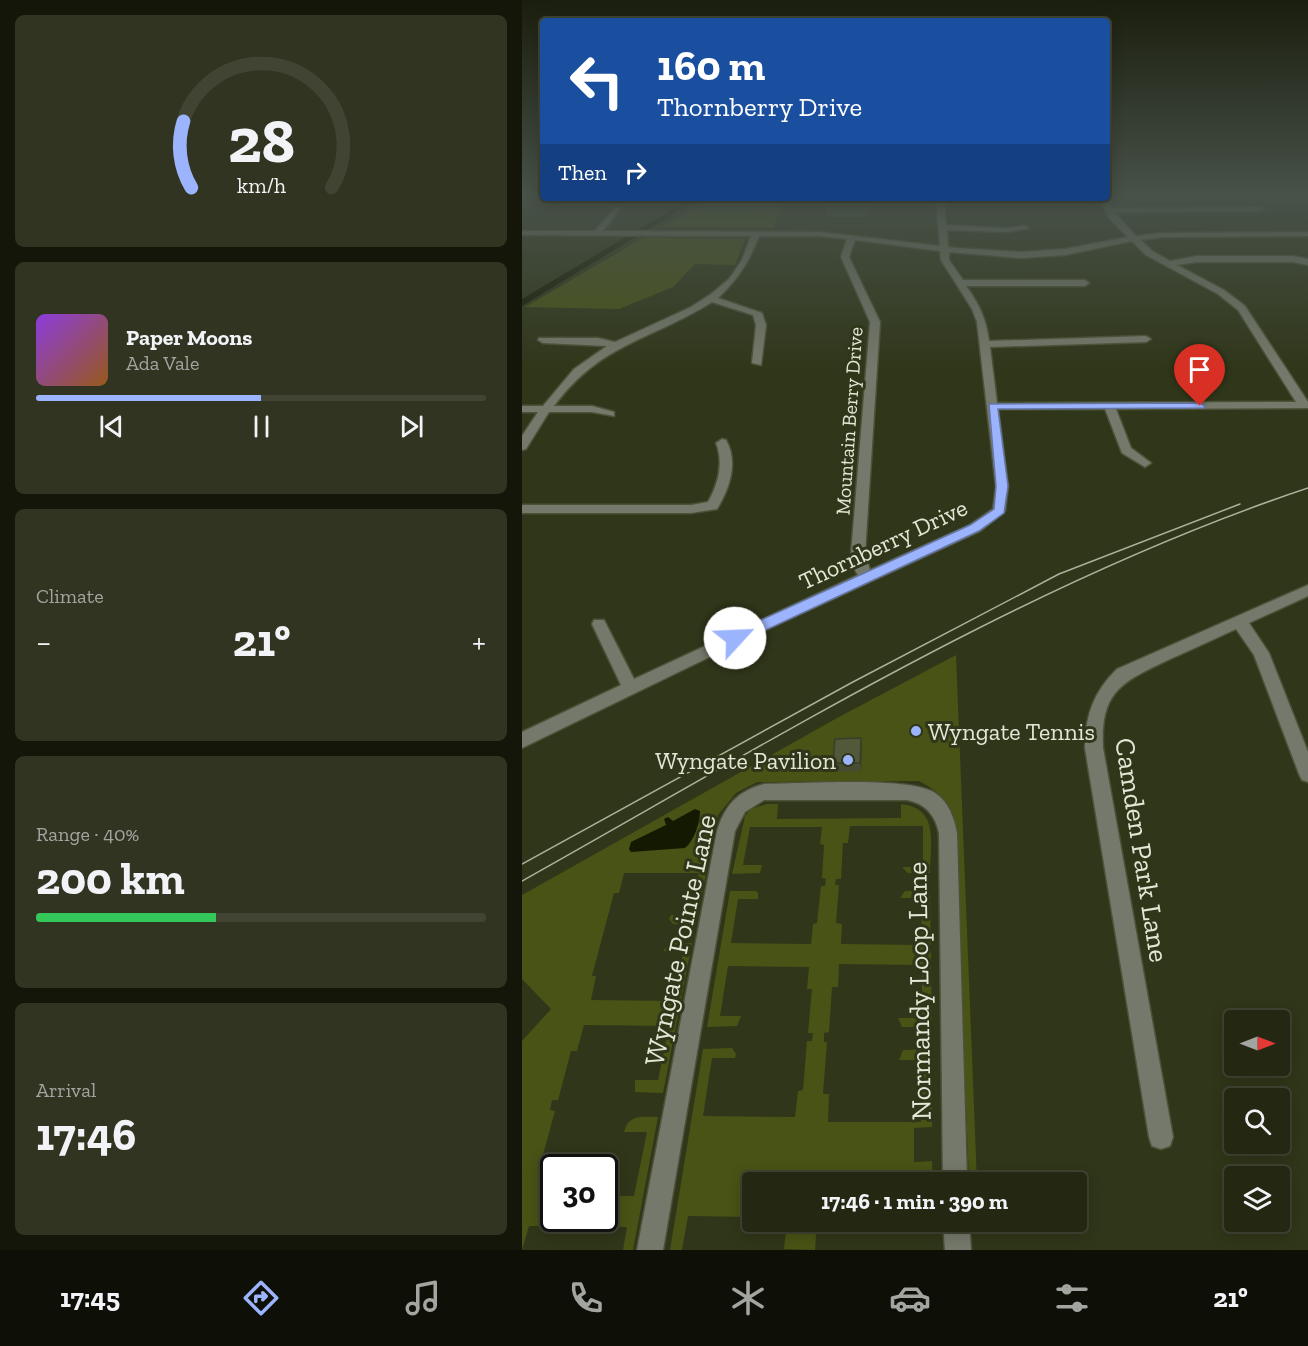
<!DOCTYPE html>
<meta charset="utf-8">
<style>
body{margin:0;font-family:"Zilla Slab",serif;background:#303421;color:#f1f3f6;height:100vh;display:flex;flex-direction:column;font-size:22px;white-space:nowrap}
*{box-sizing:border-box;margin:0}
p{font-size:20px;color:#a3a6a0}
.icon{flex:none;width:33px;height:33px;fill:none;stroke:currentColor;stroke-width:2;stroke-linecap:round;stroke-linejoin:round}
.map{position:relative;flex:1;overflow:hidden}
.details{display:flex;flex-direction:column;gap:15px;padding:15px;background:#14160a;width:522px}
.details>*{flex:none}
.guide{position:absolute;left:18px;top:18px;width:570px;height:183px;border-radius:6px;box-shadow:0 3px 15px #0003,0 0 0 2px #414433;background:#1a4fa0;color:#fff;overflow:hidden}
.needle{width:39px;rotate:90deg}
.buttons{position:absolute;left:702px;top:1010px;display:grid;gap:12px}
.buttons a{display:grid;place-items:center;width:66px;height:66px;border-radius:6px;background:#242813;box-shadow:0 3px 15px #0003,0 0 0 2px #414433;font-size:30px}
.speed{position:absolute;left:18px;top:1154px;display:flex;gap:12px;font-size:30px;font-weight:700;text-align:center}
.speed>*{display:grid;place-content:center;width:78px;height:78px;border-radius:50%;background:#242813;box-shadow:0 3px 15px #0003,0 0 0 2px #414433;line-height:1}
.speed .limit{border:3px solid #111;border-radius:9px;background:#fff;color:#111}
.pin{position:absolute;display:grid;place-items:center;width:51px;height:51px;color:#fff;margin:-62px -26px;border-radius:50% 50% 50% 0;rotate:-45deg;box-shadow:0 0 6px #0007}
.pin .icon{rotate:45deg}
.me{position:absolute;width:66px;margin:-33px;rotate:65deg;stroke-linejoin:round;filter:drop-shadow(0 0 4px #0008)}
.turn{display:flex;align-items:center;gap:21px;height:126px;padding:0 18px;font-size:27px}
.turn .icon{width:78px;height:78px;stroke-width:2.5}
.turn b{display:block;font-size:42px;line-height:51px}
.then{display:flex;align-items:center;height:57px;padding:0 18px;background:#0003;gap:12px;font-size:22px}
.big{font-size:45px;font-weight:800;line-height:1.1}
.details .tile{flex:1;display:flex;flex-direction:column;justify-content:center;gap:9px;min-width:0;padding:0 21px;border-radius:9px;background:#303421}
.details .dial{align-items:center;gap:0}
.dial svg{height:156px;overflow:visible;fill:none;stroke:#414433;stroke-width:7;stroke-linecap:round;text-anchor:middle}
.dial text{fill:#f1f3f6;stroke:none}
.song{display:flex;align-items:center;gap:18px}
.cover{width:72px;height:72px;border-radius:9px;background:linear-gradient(135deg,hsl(270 70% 55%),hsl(30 70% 35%))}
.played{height:6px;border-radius:3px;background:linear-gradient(90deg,#9bb4fd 50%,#414433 50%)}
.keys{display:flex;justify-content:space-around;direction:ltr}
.heat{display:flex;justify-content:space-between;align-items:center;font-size:33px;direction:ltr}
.charge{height:9px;border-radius:4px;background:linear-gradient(90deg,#34c759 40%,#414433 0)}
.trip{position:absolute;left:220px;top:1172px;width:345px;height:60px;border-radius:6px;background:#242813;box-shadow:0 3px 15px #0003,0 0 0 2px #414433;font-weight:800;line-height:60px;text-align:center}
.dock{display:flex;height:96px;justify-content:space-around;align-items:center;background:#0e1008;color:#a3a6a0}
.dock .icon{width:42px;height:42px}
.dock .selected{color:#9bb4fd}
.dock b{font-size:27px;color:#f1f3f6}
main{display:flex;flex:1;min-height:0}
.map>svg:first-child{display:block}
.green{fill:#485315}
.water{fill:#141902}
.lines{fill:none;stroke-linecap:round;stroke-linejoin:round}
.canal{fill:#141902;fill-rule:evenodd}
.minor-casing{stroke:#4c5237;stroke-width:3}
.minor{fill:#75796b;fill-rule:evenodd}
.tram{stroke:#abb19c;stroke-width:1.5}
.wall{fill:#474d33}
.shaded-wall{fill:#393e29}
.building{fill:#52593b;stroke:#393e29;stroke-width:1.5}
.route{fill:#9bb4fd;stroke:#6575a4;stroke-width:1.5}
.poi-dot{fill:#9bb4fd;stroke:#303619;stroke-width:2}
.labels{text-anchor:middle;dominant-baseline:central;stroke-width:6;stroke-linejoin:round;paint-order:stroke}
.far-street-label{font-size:20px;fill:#e2e7d6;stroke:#303619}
.street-label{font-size:24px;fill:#e2e7d6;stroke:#303619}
.poi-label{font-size:24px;fill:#e2e7d6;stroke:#303619;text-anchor:start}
.near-street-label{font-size:28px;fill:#e2e7d6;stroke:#303619}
</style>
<main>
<section class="details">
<div class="tile dial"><svg viewBox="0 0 100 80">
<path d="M14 69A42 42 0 1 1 86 69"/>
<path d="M14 69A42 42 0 0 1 10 35" stroke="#9bb4fd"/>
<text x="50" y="56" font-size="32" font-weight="700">28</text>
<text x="50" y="72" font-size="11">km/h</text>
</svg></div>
<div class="tile">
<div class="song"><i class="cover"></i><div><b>Paper Moons</b><p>Ada Vale</p></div></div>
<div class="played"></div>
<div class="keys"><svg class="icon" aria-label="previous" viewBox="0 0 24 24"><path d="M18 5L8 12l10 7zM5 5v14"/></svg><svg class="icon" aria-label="pause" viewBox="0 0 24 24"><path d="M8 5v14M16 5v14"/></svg><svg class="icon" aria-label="next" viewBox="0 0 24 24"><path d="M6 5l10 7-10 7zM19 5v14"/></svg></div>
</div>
<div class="tile"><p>Climate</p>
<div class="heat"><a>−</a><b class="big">21°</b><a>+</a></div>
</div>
<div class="tile"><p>Range · 40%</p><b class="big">200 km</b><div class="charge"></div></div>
<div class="tile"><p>Arrival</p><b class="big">17:46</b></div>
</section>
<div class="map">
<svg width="786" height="1250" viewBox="0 0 786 1250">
<rect width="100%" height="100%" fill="#303619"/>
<!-- green -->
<g class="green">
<polygon points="185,198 261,198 252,228 139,227 159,217"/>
<polygon points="121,238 223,239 213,265 173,264 151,287 97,309 3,307"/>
<path d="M434 655 455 1182H447L433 821C428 800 415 791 397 781L235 782 214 793 196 815 174 924H151L147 919 149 915H168L177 873H102L97 893H92L70 976H74L69 1000 151 1001 161 953 141 951 148 943H170L141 1093 113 1092V1080H136L147 1026 62 1025 55 1051H49L36 1100H30L28 1110 33 1111 19 1162 24 1163 16 1195H31L32 1218H82L83 1196H112L125 1132H102C107 1114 120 1117 136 1117L111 1250H101L105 1227 7 1226 0 1250V1041L29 1009 0 979V895L315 718Z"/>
<path d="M245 804H256L255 819 379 818V804C418 808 408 844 408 873H386L380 867H401V826H328L326 843H321L319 879H314L313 885H317L314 923 320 924 319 944 399 945 400 898H378L383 891H408L410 1027H380L376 1018H400V965L317 964 316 987H310L307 1032 302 1033V1042H305L301 1094H307L306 1122H399V1060H377L381 1050 410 1049V1127L392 1128V1162L410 1161 411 1182H403L402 1175 305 1174 304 1182H231V1217L166 1216 160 1250H148L181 1049 210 1048 214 1054 213 1058H190L181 1116 273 1117 276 1091 281 1090 285 1041H290L291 1033H286L290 989H285L287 967 206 966 198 1016H219L215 1026 185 1027 208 891H234L236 893V899H216L209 943 289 944 291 924 295 923 299 886H303L304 879 300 878 302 845 298 844 300 827H228L221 865H240L238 873 210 874 223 816 229 809Z"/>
<polygon points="265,1221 295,1221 293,1250 262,1249"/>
</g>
<!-- water -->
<path class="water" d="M173 809 178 811C178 823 172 841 163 848L109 852 107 849 109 842 144 825 142 819 146 817 151 821Z"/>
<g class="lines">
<!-- canal -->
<polygon class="canal" points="169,198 178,198 0,306 0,299"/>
<!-- minor casing -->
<g class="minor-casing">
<g id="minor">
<path d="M414 198H422L424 225 485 228 503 226 507 228 485 232 425 230 426 247 434 248 499 252 543 249 606 237 587 218 577 198H585L590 208 738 207 742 209 738 211 592 212 614 236 641 233 786 232V236L641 237 619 240 630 251 648 261 675 256H771L786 259V265L771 262H675L655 265 702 290 723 306 786 402V408L594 409 609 448 629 463 623 467 600 453 583 409H476L486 487 483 511 458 531 239 632 0 748V732L99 685 70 624 72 620H82L112 679 336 575 331 567 329 554 348 322 319 257 325 239 298 236H237C227 262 216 279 196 298L240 313 244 325 239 365 230 363 234 325 231 315 190 302C128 341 80 342 32 406H70L92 412V416L70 412H27L4 449 0 450V436L16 412H0V406H21L52 369 85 346 21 343 16 340 17 338H76L93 342 169 307 189 294 207 279 220 260 229 236 0 235V231H73L94 207 98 209 81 231 298 232 418 246ZM333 240 418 251 419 260 450 309 455 322 474 487 471 509 448 525 348 570 343 554 358 322 327 257ZM610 241 624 255 696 294 716 310 774 402 475 403 468 347 624 342 629 339 624 336 467 341C464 318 457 304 444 286H563L567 283 563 280H441L427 260V252L499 258 543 255Z"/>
<path d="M200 439 204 440C217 463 207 489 195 509L169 513H0V505H169L186 502C196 484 202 464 194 443Z"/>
<path d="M786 585V596L727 623 747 653 786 752V782L780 780 777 774 732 655 714 629C692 639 669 650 646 660 600 682 578 691 581 748L651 1137 648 1146 639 1149 630 1146 627 1137 563 748C563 716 572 691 595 669Z"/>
<path d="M242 784C278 784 387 776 413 793 427 802 432 818 435 833L445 1182H421L417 833C413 815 404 804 385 800H242L223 812 213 831 141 1250H115L195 831C203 805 216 791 242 784Z"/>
<polygon points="421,1221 447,1221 449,1250 423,1250"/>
</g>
</g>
<!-- minor -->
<use href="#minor" class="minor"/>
<!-- tram -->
<g class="tram">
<polyline points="0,864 329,683 537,574 718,504"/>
<path d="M0 881C255 738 507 581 786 488"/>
</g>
</g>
<!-- wall -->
<g class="wall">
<polygon points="347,198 345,217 305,217 303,199"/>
<polygon points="339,738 340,748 339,771 313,772 311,763"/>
</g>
<!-- shaded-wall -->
<g class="shaded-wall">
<polygon points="344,198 347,198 345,217 344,199"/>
<polygon points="339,738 340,748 339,771 338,763"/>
</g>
<!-- building -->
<g class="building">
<rect x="303" y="198" width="41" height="1"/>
<polygon points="339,738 338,763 311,763 313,739"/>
</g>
<!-- sky -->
<linearGradient id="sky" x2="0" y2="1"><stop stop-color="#1a1e0e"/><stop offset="0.53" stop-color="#485249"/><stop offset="1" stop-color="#485249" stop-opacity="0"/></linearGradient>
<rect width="786" height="370" fill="url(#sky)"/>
<!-- route -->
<polygon class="route" points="678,403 683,406 682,408 476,409 486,486 482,513 457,531 218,642 213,643 206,638 208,634 448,525 472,509 474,486 467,404"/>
<!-- markers -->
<g class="poi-dot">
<circle cx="394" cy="731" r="6"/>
<circle cx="326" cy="760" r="6"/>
</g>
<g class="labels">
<!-- far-street labels -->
<g class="far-street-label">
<text transform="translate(327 421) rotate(-86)">Mountain Berry Drive</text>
</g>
<!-- street labels -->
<g class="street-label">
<text transform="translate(361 544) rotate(-25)">Thornberry Drive</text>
</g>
<!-- poi labels -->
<g class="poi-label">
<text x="406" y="731">Wyngate Tennis</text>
<text x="314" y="760" text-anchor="end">Wyngate Pavilion</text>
</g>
<!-- near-street labels -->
<g class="near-street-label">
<text transform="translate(620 850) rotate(81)">Camden Park Lane</text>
<text transform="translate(158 940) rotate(-78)">Wyngate Pointe Lane</text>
<text transform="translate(397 991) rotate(-91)">Normandy Loop Lane</text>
</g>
</g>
</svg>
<div class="buttons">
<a><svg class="needle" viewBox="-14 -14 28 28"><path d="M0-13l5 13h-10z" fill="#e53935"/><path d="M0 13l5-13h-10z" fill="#a3a6a0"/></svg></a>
<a><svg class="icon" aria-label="search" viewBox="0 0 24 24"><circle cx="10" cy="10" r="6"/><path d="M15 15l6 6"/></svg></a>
<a><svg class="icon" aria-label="layers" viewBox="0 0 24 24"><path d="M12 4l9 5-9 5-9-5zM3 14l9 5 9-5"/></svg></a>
</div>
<div class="speed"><div class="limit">30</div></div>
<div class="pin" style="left:678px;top:406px;background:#d93025"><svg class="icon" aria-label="arrive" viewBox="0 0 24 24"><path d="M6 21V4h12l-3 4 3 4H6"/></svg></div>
<svg class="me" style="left:213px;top:638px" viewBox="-20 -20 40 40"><circle r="19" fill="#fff"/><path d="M0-13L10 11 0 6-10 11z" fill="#9bb4fd"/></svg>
<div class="trip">17:46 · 1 min · 390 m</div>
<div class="guide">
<div class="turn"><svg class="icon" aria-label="left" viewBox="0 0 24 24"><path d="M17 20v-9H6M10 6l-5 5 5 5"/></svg><div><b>160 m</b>Thornberry Drive</div></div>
<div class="then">Then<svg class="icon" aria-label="right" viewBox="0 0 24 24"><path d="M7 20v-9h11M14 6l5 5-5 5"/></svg></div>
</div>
</div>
</main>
<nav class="dock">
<b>17:45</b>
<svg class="icon selected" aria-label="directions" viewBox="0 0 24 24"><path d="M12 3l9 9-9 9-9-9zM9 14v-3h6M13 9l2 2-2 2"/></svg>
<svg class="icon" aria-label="music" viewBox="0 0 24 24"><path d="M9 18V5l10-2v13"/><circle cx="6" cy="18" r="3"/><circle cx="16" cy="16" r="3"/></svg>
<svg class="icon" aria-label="phone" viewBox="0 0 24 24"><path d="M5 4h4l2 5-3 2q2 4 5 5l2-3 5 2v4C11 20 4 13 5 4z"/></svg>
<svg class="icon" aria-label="climate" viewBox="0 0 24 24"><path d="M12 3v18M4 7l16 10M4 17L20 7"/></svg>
<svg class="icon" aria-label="car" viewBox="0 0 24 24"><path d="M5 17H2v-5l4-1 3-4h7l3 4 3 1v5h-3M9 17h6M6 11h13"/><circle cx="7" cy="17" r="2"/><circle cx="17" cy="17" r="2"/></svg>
<svg class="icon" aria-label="filters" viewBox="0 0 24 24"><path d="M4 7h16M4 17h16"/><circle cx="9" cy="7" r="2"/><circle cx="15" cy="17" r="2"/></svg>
<b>21°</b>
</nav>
